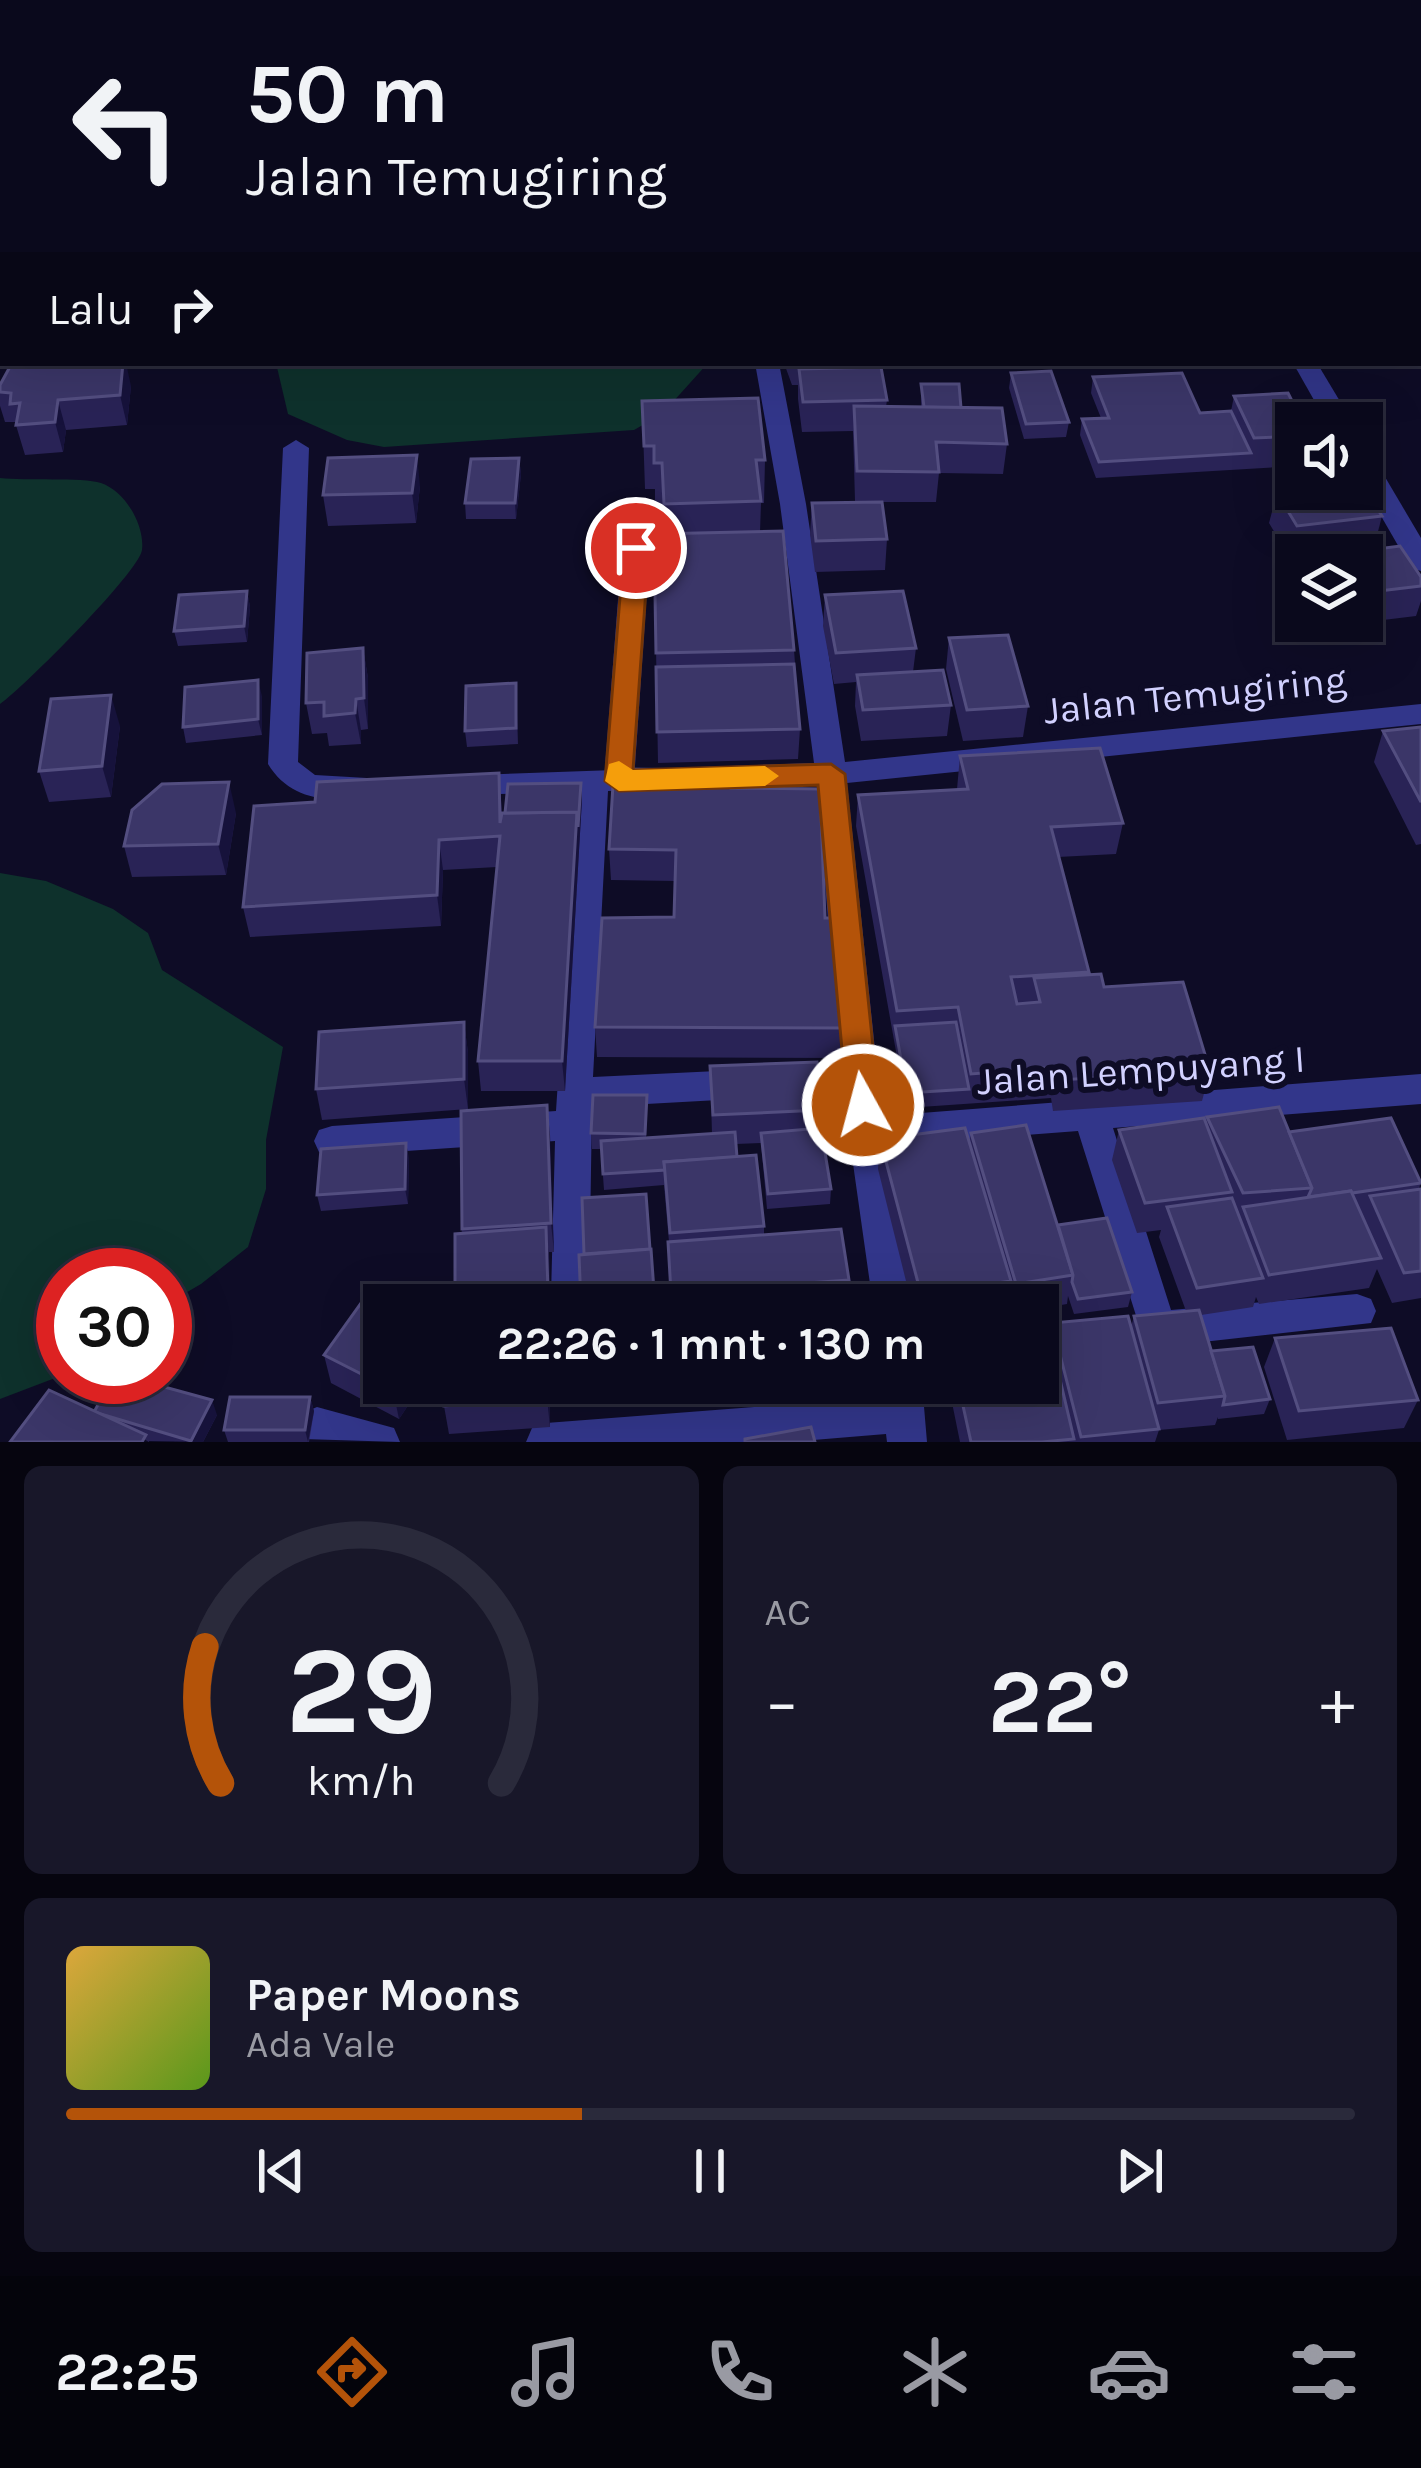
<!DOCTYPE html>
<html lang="id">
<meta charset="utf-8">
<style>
body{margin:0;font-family:Karla,sans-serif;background:#181729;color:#f1f3f6;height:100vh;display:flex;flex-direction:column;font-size:45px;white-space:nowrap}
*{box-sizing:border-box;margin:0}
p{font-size:39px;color:#999aa3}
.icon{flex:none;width:66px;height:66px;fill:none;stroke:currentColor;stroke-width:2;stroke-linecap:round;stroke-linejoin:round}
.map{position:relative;height:1442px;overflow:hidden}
.side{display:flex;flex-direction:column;gap:24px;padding:24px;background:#06050f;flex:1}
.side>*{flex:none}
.hud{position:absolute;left:0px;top:0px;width:1422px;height:366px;box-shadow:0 12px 48px #0002,0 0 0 3px #2a2a3b;background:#0a091c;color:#f1f3f6;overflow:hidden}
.tools{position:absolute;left:1275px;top:402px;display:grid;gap:24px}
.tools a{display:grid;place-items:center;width:108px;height:108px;border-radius:0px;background:#0a091c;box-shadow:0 12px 48px #0002,0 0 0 3px #2a2a3b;font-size:60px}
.speed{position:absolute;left:36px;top:1248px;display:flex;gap:24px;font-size:60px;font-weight:700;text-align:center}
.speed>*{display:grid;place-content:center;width:156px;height:156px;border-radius:50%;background:#0a091c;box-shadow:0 12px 48px #0002,0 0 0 3px #2a2a3b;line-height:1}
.speed .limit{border:18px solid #d22;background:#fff;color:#111}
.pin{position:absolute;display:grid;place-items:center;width:102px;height:102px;color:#fff;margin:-51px;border:6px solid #fff;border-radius:50%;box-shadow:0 3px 12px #0007}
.me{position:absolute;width:132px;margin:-66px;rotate:353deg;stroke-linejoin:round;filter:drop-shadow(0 0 9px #0008)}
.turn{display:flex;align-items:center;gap:42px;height:252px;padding:0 48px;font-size:54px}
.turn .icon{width:156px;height:156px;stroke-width:2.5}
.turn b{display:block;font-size:84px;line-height:102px}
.then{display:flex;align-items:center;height:114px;padding:0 48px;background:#0003;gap:24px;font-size:45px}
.big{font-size:90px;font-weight:700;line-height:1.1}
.side .tile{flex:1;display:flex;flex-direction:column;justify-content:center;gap:18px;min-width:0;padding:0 42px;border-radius:18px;background:#181729}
.side .dial{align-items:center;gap:0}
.dial svg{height:312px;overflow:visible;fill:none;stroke:#2a2a3b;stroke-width:7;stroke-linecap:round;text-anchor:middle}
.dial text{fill:#f1f3f6;stroke:none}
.song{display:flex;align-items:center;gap:36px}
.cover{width:144px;height:144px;border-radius:18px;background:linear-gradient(135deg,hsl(40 70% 55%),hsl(90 70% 35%))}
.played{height:12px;border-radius:6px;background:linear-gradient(90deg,#b45309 40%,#2a2a3b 40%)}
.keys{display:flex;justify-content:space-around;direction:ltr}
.heat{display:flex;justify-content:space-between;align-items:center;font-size:66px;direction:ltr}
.side .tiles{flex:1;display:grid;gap:24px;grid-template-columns:1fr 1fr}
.tile:last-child{grid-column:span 2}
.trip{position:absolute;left:363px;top:1284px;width:696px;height:120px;border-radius:0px;background:#0a091c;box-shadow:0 12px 48px #0002,0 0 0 3px #2a2a3b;font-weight:700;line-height:120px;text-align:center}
.dock{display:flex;height:192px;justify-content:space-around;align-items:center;background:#04040b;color:#999aa3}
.dock .icon{width:84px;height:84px}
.dock .selected{color:#b45309}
.dock b{font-size:54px;color:#f1f3f6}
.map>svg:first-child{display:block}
.green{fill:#0e312c}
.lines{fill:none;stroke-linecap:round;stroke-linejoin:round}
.lane{fill:#32368a;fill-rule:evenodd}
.street{fill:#32368a;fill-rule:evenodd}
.wall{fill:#292356}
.shaded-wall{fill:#16123b}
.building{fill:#3b3668;stroke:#534e80;stroke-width:3}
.route{fill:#b45309;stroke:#753606;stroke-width:3}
.slow{fill:#f59e0b}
.labels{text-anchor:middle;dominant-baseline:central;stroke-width:12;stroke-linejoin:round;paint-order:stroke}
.street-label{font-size:39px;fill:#d2d1ff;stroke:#0e0c26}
</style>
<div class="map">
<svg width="1421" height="1442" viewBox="0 0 1421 1442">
<rect width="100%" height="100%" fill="#0e0c26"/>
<!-- green -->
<g class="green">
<polygon points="0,0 760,0 3,3 3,326"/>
<polygon points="276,363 708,363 662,414 634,430 384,447 347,440 288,414"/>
<path d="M0 478C25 481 82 477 101 483 125 491 145 525 142 550 139 572 23 688 0 704Z"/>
<polygon points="0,873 46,881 113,909 148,933 162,970 283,1047 266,1140 266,1189 248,1247 201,1284 165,1305 165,1275 63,1275 63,1375 0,1399"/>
</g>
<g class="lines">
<!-- lane -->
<polygon class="lane" points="636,539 650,548 634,780 630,788 608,788 604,780 622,548"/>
<!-- street -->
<g class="street">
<polygon points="1159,0 1199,0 1157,3"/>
<polygon points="1392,0 1412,0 1414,3 1394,3"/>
<polygon points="1419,16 1421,17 1421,30 1419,29"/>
<path d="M755 363H779L806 504 845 762 1421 704V724L847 783 882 1116 1421 1074V1104L1113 1128 1171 1310 1357 1294 1371 1299 1376 1311 1371 1323 1158 1347 1144 1341 1078 1131 887 1146 911 1305H873L843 1093 592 1107 589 1296 585 1305H555L551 1296 555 1141 332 1156 319 1152 314 1141 319 1130 332 1126 556 1111 577 792 458 795 447 792 443 784 447 776 814 763 780 504ZM817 785 840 1065 593 1077 608 791Z"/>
<polygon points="1293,363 1317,363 1353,423 1327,423"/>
<path d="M296 440 309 448 298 762 315 775 367 778 371 786 367 794C329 805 289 799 268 764L283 448Z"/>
<polygon points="1362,452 1375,460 1421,538 1421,571 1411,568 1362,483"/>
<polygon points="882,1383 922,1383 927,1442 887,1442 886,1434 789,1442 526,1442 532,1428 546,1423 883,1397"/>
<polygon points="317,1407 394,1428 400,1442 303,1439 297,1426 303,1413"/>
</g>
</g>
<!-- wall -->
<g class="wall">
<polygon points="1419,32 1421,35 1421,237 1419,242"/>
<polygon points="1419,286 1421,289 1421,330 1419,330"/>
<polygon points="784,363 838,363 838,368 887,400 886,407 921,407 921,384 961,408 1007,444 1003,474 939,473 936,502 882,502 887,539 885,570 815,572 810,534 812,503 880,502 855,501 853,431 802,432 798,399 798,385 792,385"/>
<polygon points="880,363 922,363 922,365 881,366"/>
<polygon points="949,363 989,363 988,369 949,365"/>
<polygon points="1011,373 1069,422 1066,437 1024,439 1009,388"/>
<polygon points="1093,377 1200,413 1231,411 1234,396 1296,423 1296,466 1096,478 1080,435 1082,419 1101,418 1091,393"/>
<polygon points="0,385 131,386 127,425 66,430 63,452 25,455 15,422 5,422 0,406"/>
<polygon points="642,401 765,460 764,503 761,503 760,532 794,650 800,729 798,759 658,763 654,534 664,533 662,507 655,507 655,489 645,489"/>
<polygon points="519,458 521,474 516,519 466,519 465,503"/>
<polygon points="420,486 416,523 328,526 323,495"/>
<polygon points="1277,493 1382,516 1374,547 1289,556 1269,523"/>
<polygon points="1362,555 1421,577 1421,601 1416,616 1334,626 1331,621 1362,621"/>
<polygon points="247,591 250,607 247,642 178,646 174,631"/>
<polygon points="825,595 916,648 913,672 951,705 947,736 861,741 855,706 856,682 834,684 823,626"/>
<polygon points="949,638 1028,706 1023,737 963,741 946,669"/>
<polygon points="363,648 368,678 368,729 361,730 361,744 329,746 327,733 312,734 306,703"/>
<polygon points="516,683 518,744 467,747 465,731"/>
<polygon points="262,696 262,735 186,743 183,727"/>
<polygon points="120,726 111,797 49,802 39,771"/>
<polygon points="1421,727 1421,844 1416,845 1374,762 1383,731"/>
<polygon points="960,756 1123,823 1116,854 1058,857 1088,974 1210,1071 1202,1101 1053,1111 1051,1098 906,1108 856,826 858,795 957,789"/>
<polygon points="499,773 502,813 581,783 582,799 565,1091 481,1091 478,1061 497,867 443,870 441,926 250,937 243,907 315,802"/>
<polygon points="731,788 825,918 844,1028 842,1058 597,1057 595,1027 674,917 675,881 611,880 609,849"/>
<polygon points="236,813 226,875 132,877 124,846"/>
<polygon points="464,1022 468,1053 468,1109 322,1120 316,1089"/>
<polygon points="710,1066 821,1110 820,1129 831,1189 830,1204 767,1209 761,1143 736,1144 737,1157 764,1226 764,1235 849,1280 847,1305 671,1305 669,1242 664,1185 604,1190 601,1149 592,1149 591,1133 647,1095 646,1138 712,1134"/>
<polygon points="547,1105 554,1252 549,1252 550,1305 446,1305 456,1304 462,1229"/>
<polygon points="1207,1117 1289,1132 1421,1181 1419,1189 1421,1189 1421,1298 1392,1303 1377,1269 1369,1288 1259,1304 1256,1297 1253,1307 1201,1315 1211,1351 1270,1399 1264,1414 1218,1419 1218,1417 1215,1425 1159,1430 1155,1442 960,1442 948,1383 1038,1383 1052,1323 1131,1327 1134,1316 1186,1311 1159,1237 1161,1230 1137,1233 1112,1160 1119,1130 1205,1122"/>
<polygon points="971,1133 1058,1225 1132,1292 1128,1307 1074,1314 1068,1296 1067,1304 1038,1309 1038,1305 1008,1305 1007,1302 1006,1305 912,1305 878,1169 880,1139 969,1142"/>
<polygon points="409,1158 408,1204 321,1211 317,1195"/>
<polygon points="1275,1338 1418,1400 1404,1428 1287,1440 1264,1367"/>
<polygon points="324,1355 423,1383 399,1419 331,1383"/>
<polygon points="549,1383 550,1427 449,1434 444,1406"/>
<polygon points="584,1383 661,1383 661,1398 586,1403"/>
<polygon points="684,1383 765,1383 685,1389"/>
<polygon points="310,1397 314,1411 309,1442 228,1442 224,1430"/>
<polygon points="95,1411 217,1415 203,1442 149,1441 149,1442"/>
</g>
<!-- shaded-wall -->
<g class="shaded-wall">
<polygon points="123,363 126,363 131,386 127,425 120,395"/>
<polygon points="58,400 66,430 63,452 55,422"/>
<polygon points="417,455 420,486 416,523 412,493"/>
<polygon points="519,458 521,474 516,519 515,503"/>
<polygon points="247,591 250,607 247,642 244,626"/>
<polygon points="363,648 368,678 368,729 364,698"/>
<polygon points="258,680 262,696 262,735 258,719"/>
<polygon points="111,695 120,726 111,797 102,766"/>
<polygon points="356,699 361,730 361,744 355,713"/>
<polygon points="229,782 236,813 226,875 218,844"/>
<polygon points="581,783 582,799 565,1091 562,1061 577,812"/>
<polygon points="439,840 443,870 441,926 437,895"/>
<polygon points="464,1022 468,1053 468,1109 464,1079"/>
<polygon points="547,1105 550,1135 554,1252 551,1223"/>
<polygon points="406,1143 409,1158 408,1204 405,1189"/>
<polygon points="546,1227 549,1257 550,1305 548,1292"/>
<polygon points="398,1383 423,1383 399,1419 393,1390"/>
<polygon points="546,1383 549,1383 550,1427 547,1398"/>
<polygon points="310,1397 314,1411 308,1442 305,1430"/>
<polygon points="212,1400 217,1415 203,1442 192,1442"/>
</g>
<!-- building -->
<g class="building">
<polygon points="791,0 809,0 815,3 783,3"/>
<polygon points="871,0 914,0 914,3 846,3 871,3"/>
<polygon points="933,0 966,0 968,3 936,3"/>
<polygon points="1022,0 1055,0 1057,3 983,3"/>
<polygon points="1287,0 1393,0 1396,3 1289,3"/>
<polygon points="1419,32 1421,35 1421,197 1419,194"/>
<polygon points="12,363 123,363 120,395 58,400 55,422 16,425 20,403 10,404 11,393 0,392 0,385"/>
<polygon points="881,367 887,400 803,402 799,369"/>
<polygon points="1051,371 1069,422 1026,424 1011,373"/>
<polygon points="1182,373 1200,413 1231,411 1251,453 1099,462 1082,419 1109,418 1093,377"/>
<polygon points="921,384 959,384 961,408 924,407"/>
<polygon points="1288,393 1303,423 1296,423 1296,436 1254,438 1234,396"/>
<polygon points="758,398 765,460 756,460 761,501 664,504 662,463 654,463 654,446 644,446 642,401"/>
<polygon points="1334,405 1344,423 1303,423 1295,407"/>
<polygon points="854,406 1002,408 1007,444 936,442 939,472 857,471"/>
<polygon points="417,455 412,493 323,495 328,458"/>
<polygon points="519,458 515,503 465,503 471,459"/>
<polygon points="1362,485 1382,516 1297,526 1277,493 1308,489 1362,489"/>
<polygon points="882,502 887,539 816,541 812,503"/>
<polygon points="783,531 794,650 656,653 654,534"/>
<polygon points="1400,546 1421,577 1421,586 1362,593 1362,555 1330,555"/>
<polygon points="247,591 244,626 174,631 179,595"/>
<polygon points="903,591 916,648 836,653 825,595"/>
<polygon points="1008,635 1028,706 967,710 949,638"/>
<polygon points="363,648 364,698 356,699 355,713 324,716 324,702 306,703 307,653"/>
<polygon points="794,664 800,729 657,732 656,667"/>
<polygon points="943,670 951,705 863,710 857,675"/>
<polygon points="258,680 258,719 183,727 185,687"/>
<polygon points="516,683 516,728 465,731 466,686"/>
<polygon points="111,695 102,766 39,771 51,699"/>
<polygon points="1421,727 1421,802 1383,731"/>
<polygon points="1100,748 1123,823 1051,827 1089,972 1011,977 1017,1004 1040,1002 1034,978 1101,974 1104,987 1183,982 1210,1071 1059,1080 1057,1067 971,1074 958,1007 897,1011 858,795 968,789 960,756"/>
<polygon points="614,769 731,770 731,788 820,789 825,918 839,918 844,1028 595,1027 602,918 674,917 676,850 609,849"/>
<polygon points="499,773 500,823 502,813 577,812 562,1061 478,1061 500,836 439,840 437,895 243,907 254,806 315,802 317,782"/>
<polygon points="229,782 218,844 124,846 132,810 162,784"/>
<polygon points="581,783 578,827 577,812 505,813 508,784"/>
<polygon points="464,1022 464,1079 316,1089 319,1032"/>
<polygon points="956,1022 969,1089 907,1093 895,1026"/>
<polygon points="817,1062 821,1110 713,1115 710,1066"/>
<polygon points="593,1095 647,1095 645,1134 591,1133"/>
<polygon points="547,1105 551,1223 462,1229 461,1111"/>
<polygon points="1279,1107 1312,1188 1243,1193 1207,1117"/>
<polygon points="1204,1118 1232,1192 1145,1203 1119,1130"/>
<polygon points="1391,1118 1421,1183 1352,1193 1351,1191 1308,1197 1312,1188 1289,1132"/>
<polygon points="1026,1125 1073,1275 1016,1284 971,1133"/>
<polygon points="821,1128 831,1189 768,1194 761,1133"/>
<polygon points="965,1128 1011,1281 921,1294 880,1139"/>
<polygon points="735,1132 737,1157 664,1162 665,1170 603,1174 601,1141"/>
<polygon points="406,1143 405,1189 317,1195 321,1149"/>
<polygon points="756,1155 764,1226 670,1233 664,1162"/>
<polygon points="1421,1189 1421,1271 1404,1273 1370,1196"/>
<polygon points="1351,1191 1381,1258 1269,1275 1243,1207"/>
<polygon points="646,1194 650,1249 584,1254 582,1198"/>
<polygon points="1232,1198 1263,1278 1197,1288 1167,1207"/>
<polygon points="1107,1218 1132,1292 1078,1299 1072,1282 1073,1275 1058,1225"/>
<polygon points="546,1227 548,1292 455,1299 455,1234"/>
<polygon points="841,1229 849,1280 671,1293 668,1242"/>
<polygon points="651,1249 655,1305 581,1305 579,1255"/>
<polygon points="369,1292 395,1305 384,1305 384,1383 398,1383 393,1390 324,1355"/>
<polygon points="831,1292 833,1305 679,1304"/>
<polygon points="544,1298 544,1305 446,1305"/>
<polygon points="1199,1310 1225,1396 1158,1403 1134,1316"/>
<polygon points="1128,1316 1159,1429 1081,1437 1052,1323"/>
<polygon points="1047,1324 1074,1439 1042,1442 971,1442 958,1383 1038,1383 1038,1325"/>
<polygon points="1391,1328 1418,1400 1299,1411 1275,1338"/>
<polygon points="1253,1347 1270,1399 1223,1405 1225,1396 1211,1351"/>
<polygon points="113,1377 128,1377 212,1400 191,1441 94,1412"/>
<polygon points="444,1383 546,1383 547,1398 444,1406"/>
<polygon points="49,1390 146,1435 142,1442 10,1442"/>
<polygon points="230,1397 310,1397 305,1430 224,1430"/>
<polygon points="811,1427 815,1442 745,1442 745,1439"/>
</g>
<!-- route -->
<polygon class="route" points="636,540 649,548 633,770 831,764 845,774 879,1105 875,1114 863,1118 852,1114 847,1105 818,785 619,791 605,781 624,548"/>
<!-- slow -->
<polygon class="slow" points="619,761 633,770 765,766 779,776 765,786 619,791 605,781 609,764"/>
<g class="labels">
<!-- street labels -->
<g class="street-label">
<text transform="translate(1195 695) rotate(-6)">Jalan Temugiring</text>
<text transform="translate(1141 1070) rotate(-4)">Jalan Lempuyang I</text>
</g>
</g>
</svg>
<div class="tools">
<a><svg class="icon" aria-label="sound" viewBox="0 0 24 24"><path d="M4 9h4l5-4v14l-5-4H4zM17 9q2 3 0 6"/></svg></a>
<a><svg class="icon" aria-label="layers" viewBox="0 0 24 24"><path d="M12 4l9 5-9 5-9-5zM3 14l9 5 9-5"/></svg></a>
</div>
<div class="speed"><div class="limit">30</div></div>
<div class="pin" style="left:636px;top:548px;background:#d93025"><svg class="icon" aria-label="arrive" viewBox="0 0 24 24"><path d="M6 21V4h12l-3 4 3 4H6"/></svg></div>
<svg class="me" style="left:863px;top:1105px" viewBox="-20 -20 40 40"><circle r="17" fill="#b45309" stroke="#fff" stroke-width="3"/><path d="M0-11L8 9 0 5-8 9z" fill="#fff"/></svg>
<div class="trip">22:26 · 1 mnt · 130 m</div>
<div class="hud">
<div class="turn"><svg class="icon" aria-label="left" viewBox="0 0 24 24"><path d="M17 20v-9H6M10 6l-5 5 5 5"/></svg><div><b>50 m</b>Jalan Temugiring</div></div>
<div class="then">Lalu<svg class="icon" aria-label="right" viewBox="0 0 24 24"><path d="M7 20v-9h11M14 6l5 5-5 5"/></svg></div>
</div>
</div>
<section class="side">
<div class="tiles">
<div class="tile dial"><svg viewBox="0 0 100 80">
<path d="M14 69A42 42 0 1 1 86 69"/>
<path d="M14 69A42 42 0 0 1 10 34" stroke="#b45309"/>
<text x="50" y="56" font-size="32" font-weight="700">29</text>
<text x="50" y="72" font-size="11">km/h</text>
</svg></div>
<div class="tile"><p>AC</p>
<div class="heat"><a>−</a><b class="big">22°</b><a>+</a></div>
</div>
<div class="tile">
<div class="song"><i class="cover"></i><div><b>Paper Moons</b><p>Ada Vale</p></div></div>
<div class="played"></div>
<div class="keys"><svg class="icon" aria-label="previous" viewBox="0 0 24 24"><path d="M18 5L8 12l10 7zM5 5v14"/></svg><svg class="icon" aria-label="pause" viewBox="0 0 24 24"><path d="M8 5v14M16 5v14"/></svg><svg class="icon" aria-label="next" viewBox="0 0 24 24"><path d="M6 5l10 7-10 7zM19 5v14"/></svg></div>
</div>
</div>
</section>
<nav class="dock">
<b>22:25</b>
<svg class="icon selected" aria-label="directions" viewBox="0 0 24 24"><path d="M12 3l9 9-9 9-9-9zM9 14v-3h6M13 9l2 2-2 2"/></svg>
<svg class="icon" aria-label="music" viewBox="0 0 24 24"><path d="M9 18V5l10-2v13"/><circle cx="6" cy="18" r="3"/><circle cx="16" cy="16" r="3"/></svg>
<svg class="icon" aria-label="phone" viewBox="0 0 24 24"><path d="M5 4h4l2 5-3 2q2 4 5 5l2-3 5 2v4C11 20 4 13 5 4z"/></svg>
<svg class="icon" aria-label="climate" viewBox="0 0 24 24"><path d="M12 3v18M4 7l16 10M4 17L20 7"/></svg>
<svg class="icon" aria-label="car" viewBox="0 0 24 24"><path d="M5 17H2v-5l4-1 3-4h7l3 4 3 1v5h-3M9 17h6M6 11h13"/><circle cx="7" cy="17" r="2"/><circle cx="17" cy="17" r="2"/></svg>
<svg class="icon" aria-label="filters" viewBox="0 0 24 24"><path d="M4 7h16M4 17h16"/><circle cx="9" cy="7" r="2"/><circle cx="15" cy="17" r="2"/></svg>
</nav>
